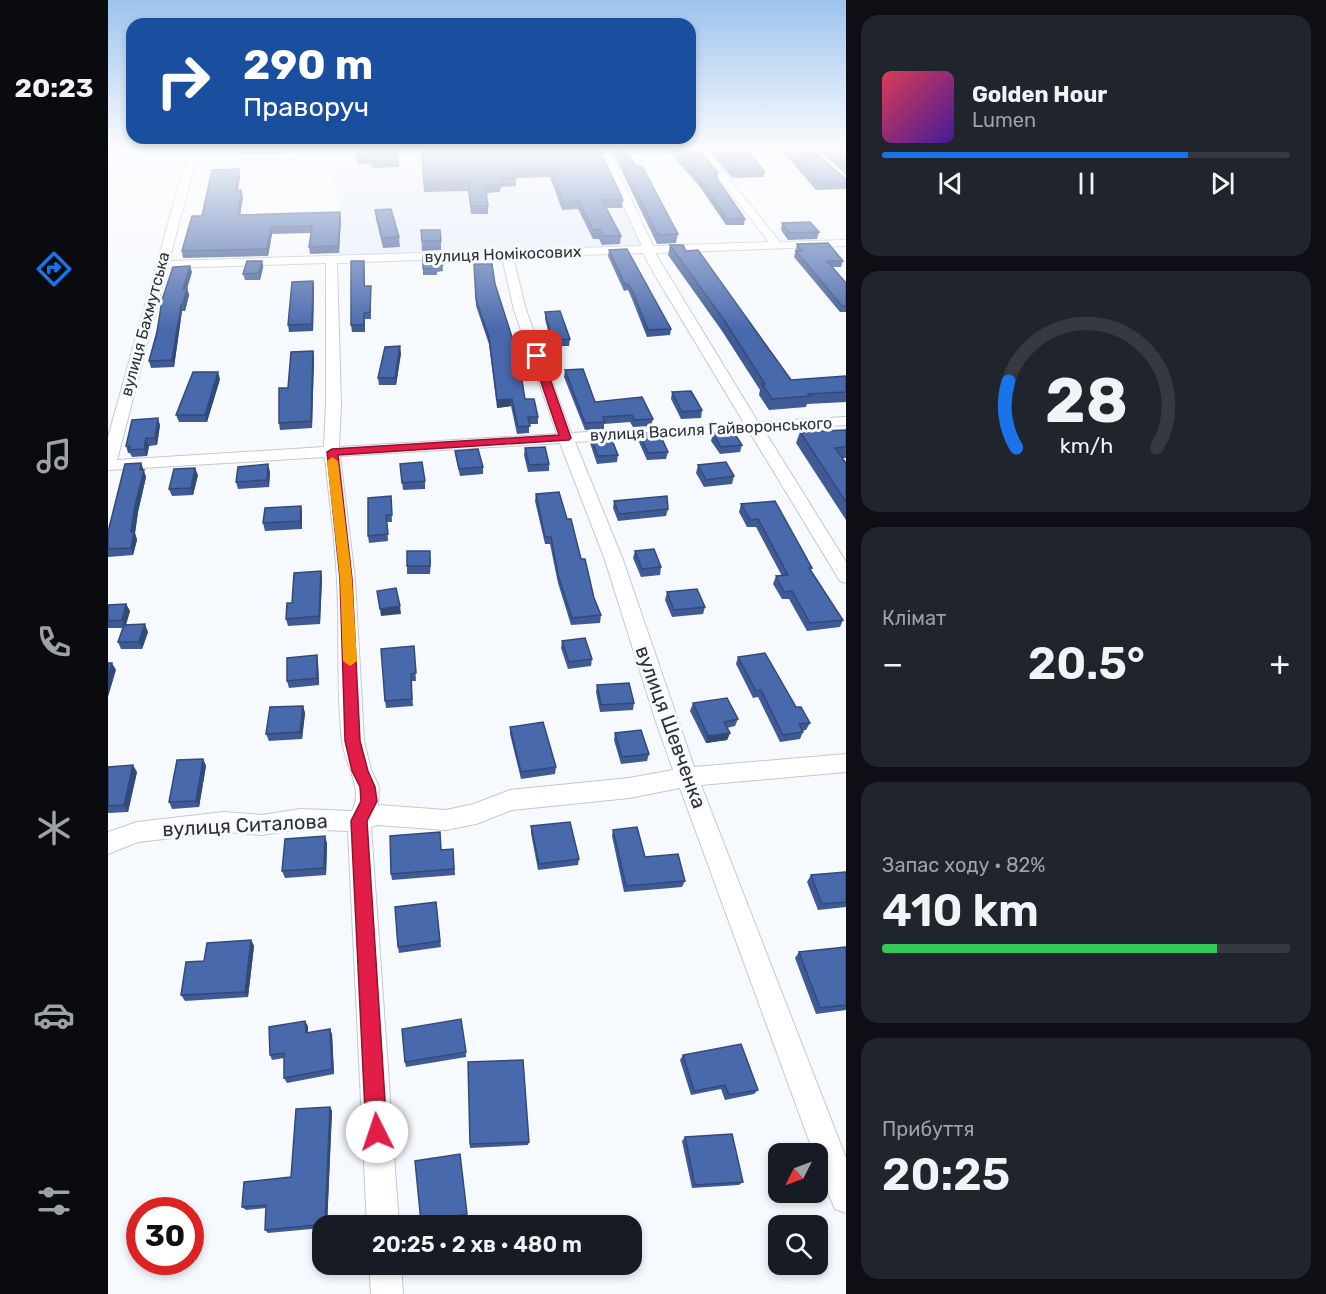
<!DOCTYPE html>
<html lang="uk">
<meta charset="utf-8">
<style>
body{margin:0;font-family:Rubik,sans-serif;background:#20242c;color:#f1f3f6;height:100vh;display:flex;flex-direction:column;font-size:22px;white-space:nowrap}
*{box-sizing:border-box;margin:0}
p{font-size:20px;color:#9ea1a6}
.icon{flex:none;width:33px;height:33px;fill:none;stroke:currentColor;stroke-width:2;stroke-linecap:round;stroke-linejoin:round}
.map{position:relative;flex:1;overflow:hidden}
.panel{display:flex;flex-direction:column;gap:15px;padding:15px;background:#0d0f14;width:480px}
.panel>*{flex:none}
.hud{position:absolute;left:18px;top:18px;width:570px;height:126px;border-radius:18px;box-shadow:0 3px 9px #0003;background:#1a4fa0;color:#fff;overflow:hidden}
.needle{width:39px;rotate:228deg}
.controls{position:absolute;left:660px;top:1143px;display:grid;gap:12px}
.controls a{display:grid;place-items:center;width:60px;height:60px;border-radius:12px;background:#171b24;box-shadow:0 3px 9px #0003;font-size:30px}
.speed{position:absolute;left:18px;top:1197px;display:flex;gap:12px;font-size:30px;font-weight:700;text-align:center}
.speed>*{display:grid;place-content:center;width:78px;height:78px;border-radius:50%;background:#171b24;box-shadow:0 3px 9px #0003;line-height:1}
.speed .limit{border:9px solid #d22;background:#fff;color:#111}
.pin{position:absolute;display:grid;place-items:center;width:51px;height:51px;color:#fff;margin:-26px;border-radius:12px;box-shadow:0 3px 9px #0006}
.me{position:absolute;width:66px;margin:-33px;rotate:356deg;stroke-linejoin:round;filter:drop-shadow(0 0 4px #0008)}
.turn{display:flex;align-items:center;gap:21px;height:126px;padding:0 18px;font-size:27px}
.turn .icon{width:78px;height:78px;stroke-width:2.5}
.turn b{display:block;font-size:42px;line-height:51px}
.big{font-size:45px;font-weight:600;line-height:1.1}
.panel .card{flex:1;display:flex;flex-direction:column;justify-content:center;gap:9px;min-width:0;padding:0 21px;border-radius:18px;background:#20242c}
.panel .dial{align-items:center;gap:0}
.dial svg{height:156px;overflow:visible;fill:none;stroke:#363941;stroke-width:7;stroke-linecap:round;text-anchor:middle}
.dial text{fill:#f1f3f6;stroke:none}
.song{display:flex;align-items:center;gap:18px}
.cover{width:72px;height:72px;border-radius:9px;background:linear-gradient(135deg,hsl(350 70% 55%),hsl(260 70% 35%))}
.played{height:6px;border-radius:3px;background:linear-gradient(90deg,#1a73e8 75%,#363941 75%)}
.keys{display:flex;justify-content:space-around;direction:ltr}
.heat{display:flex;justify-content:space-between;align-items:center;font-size:33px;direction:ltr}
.charge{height:9px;border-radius:4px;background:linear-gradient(90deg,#34c759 82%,#363941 0)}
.trip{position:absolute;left:204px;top:1215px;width:330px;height:60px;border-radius:18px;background:#171b24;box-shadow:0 3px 9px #0003;font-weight:600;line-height:60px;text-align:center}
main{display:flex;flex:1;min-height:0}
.menu{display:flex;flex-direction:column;width:108px;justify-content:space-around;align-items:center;background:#090b0e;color:#9ea1a6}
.menu .icon{width:42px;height:42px}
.menu .on{color:#1a73e8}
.menu b{font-size:27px;color:#f1f3f6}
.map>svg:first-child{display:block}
.built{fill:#e7edf9}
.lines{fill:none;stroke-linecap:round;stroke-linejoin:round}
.minor-casing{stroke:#c5c8cc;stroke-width:2}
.minor{fill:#fff;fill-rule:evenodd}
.wall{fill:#3f5a95}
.shaded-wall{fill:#334a79}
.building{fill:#4969ad;stroke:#334a79;stroke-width:1.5}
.route{fill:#e11d48;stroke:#92132f;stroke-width:1.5}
.slow{fill:#f59e0b}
.labels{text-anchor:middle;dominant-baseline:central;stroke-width:6;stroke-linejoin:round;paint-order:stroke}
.far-street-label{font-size:16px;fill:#303133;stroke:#f6f9fd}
.street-label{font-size:20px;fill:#303133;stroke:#f6f9fd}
</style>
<main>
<nav class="menu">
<b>20:23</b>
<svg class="icon on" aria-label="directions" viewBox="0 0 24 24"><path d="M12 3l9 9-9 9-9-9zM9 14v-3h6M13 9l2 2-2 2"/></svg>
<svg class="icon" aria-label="music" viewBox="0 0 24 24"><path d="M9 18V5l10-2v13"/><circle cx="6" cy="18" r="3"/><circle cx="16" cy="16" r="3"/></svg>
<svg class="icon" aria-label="phone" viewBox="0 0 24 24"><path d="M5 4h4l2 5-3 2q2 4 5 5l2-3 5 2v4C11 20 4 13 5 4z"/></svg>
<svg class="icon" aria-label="climate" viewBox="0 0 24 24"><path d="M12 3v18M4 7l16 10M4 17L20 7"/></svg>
<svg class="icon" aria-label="car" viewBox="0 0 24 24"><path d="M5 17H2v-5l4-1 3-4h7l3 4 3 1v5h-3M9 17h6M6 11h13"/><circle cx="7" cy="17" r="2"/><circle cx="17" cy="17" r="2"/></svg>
<svg class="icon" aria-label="filters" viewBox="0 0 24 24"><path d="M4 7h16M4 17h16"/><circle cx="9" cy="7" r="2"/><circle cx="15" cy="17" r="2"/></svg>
</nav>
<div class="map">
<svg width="738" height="1294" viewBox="0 0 738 1294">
<rect width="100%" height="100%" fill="#f6f9fd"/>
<!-- built -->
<polygon class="built" points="366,149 489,149 536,247 231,255 233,218 221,153"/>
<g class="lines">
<!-- minor casing -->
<g class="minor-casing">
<g id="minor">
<path d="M81 149H90L88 158 217 149 182 159H134L87 163 61 261 534 246 498 168 493 149H502L508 168 545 246 661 242 588 149H597L672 242 738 240V246L547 253 650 422 738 417V425L656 430 738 562V583L732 581 641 431 467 442 515 560 586 767 738 754V772L593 785 738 1158V1213L727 1209C720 1192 710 1172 710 1154H706L572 788 521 798 404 810 368 824 338 830 269 825 263 827 291 1226H259L240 831 192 829 154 835 116 832 30 842 0 854V832L29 822 116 812 154 815 192 809 244 811C256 788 237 765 234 741 228 688 232 633 229 580 227 539 221 498 217 457L0 470V437ZM535 253 548 277 636 423 463 433 418 310 405 257ZM394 257 406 310 449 434 231 447 233 404 229 263ZM218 263V404L216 447 9 460 59 268ZM452 443 497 560 547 719 565 770 521 778 402 790 366 804 338 810 270 805 271 787 263 770 256 741 247 579 232 456Z"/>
<polygon points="261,1264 293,1264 295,1294 263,1294"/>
</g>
</g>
<!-- minor -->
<use href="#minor" class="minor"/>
</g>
<!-- wall -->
<g class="wall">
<polygon points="249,149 291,149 291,167 264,168 263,164 249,164"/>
<polygon points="313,149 497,161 515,200 514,208 498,208 513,236 512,244 494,245 491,239 485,239 470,209 454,210 442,177 408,178 408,186 393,187 392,192 378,193 380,206 380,214 363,214 360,191 316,192"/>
<polygon points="503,149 517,149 570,234 568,243 549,244"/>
<polygon points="559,149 591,149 610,173 609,178 637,219 636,225 618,225 592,187"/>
<polygon points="600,149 639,149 657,172 656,177 624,178"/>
<polygon points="672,149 703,149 738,179 738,189 708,190"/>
<polygon points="710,149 738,149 738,175"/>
<polygon points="132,176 130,190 133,190 135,197 132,215 233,218 231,253 202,254 201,247 203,233 164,234 160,256 75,258 74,251 94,216"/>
<polygon points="267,210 291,237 292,247 275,248 268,219"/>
<polygon points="674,223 711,232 709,239 680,240 673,230"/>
<polygon points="313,230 333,241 333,250 314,251"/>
<polygon points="689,244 735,261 733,267 724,267 738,283 738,312 732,312 686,257"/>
<polygon points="562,245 578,251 683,380 738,376 738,402 699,404 698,407 661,410 651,395 652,390 614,331 560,255"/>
<polygon points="501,250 563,329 562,335 539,337 524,299 520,290 516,291 500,256"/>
<polygon points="334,255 335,271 329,272 329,275 315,275 315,256"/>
<polygon points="154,261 155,267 152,280 137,280 135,274"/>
<polygon points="366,264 387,284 417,399 430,417 430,424 421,424 421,433 409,434 403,406 389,408 381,344 368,306"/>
<polygon points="257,267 257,286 263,286 263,319 257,319 257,332 244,332 243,325"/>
<polygon points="84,272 79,288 81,295 77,311 74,311 66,367 43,368 41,361"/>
<polygon points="205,281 206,287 205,331 181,332 180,325"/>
<polygon points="437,312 462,339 461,346 444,346 437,319"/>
<polygon points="205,351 206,358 204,428 172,430 171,423"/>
<polygon points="293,353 288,385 271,385 270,378"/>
<polygon points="457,370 487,402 545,419 543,426 525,427 522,422 496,424 496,429 477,430 456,377"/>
<polygon points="112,379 99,422 71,422 68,415"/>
<polygon points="564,392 594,410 593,418 573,419 563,399"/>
<polygon points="52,425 49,445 41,446 39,456 24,457 22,453 20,453 18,446"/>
<polygon points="738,430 738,458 734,458 738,463 738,520 688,443 692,432"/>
<polygon points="531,433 560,452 558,459 539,460 530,440"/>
<polygon points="605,433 634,445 632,452 612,454 603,441"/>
<polygon points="482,436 510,455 509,462 489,464 482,443"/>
<polygon points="417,448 441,464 441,471 420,472 416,455"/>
<polygon points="347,451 375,467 375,474 352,476 348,458"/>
<polygon points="33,463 38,477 30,512 27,533 29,540 25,555 0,557 0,532"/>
<polygon points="292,464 317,481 317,489 295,490"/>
<polygon points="590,465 626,476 624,484 596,487 588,473"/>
<polygon points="162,472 161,487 130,489 128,482"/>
<polygon points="90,475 85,495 64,496 61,489"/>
<polygon points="428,494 459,519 486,598 493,615 492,623 463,625 450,583 442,544 437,544 427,501"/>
<polygon points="283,496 284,522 279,522 280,541 261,543 260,536"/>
<polygon points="506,501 560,509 558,516 510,521 505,508"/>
<polygon points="633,504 704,568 703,570 735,620 732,627 699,631 681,599 674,599 665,584 668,576 674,576 648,527 639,527 631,512"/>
<polygon points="193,506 194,513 194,529 157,531 155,523"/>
<polygon points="527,551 553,567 552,575 533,577 525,558"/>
<polygon points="323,558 322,574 299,574 299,566"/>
<polygon points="213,571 214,579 212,624 180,626 178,619 184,603"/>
<polygon points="559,592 597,607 595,614 564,617 557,600"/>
<polygon points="18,604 22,611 18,625 40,632 34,649 13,649 10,642 15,628 0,628 0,605"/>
<polygon points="454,641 484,659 483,666 460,669 453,648"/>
<polygon points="306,646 308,681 303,681 305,706 278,708 277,701"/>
<polygon points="209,655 210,662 211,685 181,688 179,681"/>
<polygon points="630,657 688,707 702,723 698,730 694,731 695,732 692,739 672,742 650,697 645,698 628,664"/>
<polygon points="489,685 526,703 525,710 492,712 488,692"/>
<polygon points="585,703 630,719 627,726 619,728 622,733 619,740 598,743 582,711"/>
<polygon points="195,706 197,713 194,739 161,741 158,734"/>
<polygon points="402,727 448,767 447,774 413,779 402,734"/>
<polygon points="507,733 541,754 539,761 513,764 506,740"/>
<polygon points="95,759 98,766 91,807 64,809 61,802"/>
<polygon points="0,767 29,772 20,812 0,813"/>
<polygon points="423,826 471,859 470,865 430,870 423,833"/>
<polygon points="505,830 537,857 577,881 574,887 516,892 504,836"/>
<polygon points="219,843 218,875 177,878 174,871"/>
<polygon points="345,849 347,875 284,880 283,874 333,850"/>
<polygon points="738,872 738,907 710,910 699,882 703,875"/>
<polygon points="328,902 333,947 291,953 290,947"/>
<polygon points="143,940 146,946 140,997 77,1001 73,995"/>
<polygon points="738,947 738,1010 708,1014 687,958 691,952"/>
<polygon points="200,1026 200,1033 224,1034 226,1074 179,1083 176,1078 176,1058 164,1060 162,1055"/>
<polygon points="358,1052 358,1057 298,1067 297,1062"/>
<polygon points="575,1055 650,1090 646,1094 617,1100 613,1089 583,1095 572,1060"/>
<polygon points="360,1062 421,1142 420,1145 362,1148"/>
<polygon points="222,1107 224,1111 219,1226 214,1226 214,1228 160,1233 157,1230 158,1208 138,1210 134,1207 183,1177"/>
<polygon points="577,1137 635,1182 631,1185 584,1188 574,1141"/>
<polygon points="359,1214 359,1217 313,1225 313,1222"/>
</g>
<!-- shaded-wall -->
<g class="shaded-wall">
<polygon points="131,169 132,176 129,197 127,191"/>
<polygon points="133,190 135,197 131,222 130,215"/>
<polygon points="232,212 233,218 231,253 230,246"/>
<polygon points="163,227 164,234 160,256 159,249"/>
<polygon points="154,261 155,267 152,280 151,273"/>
<polygon points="82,266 84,272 79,288 81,295 77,311 75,304 75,289"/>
<polygon points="205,281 206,287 205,331 204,324"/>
<polygon points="73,305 74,311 66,367 64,360"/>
<polygon points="292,346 293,353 288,385 287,378"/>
<polygon points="205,351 206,358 204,428 203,421"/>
<polygon points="110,372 112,379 99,422 97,415"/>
<polygon points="404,399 403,406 389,408 389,400"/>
<polygon points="50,418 52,425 49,445 47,438"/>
<polygon points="38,438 41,446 39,456 36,449"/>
<polygon points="33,463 38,477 30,512 27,533 29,540 25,555 23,548 23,532"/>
<polygon points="160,464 162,472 161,487 159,480"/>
<polygon points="87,468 90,475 85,495 83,488"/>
<polygon points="193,506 194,513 194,529 192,521"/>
<polygon points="213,571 214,579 212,624 211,616"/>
<polygon points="18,604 22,611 17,627 14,620"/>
<polygon points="292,606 293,614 273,616 272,609"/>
<polygon points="37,624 40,632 34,649 31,642"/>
<polygon points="209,655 210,662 211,685 209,678"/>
<polygon points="4,663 8,670 0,697 0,677"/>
<polygon points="195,706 197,713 194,739 192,732"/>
<polygon points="622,733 619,740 598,743 600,736"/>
<polygon points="95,759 98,766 91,807 88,801"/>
<polygon points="25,765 29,772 20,812 16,805"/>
<polygon points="217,836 219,843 218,875 216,868"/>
<polygon points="143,940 146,946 140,997 137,992"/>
<polygon points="197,1021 200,1026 200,1038 198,1033"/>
<polygon points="222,1029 224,1034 226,1074 224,1069"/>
<polygon points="222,1107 224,1111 219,1226 218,1226 217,1224"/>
</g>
<!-- building -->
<g class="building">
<polygon points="249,149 290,149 290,160 263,161 263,157 248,157"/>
<polygon points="314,149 493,149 497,161 515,200 494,200 513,236 495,236 492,230 485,230 471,201 455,202 443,169 405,171 408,178 391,179 393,184 377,185 380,206 363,206 360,183 316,184"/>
<polygon points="508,149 517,149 528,166 534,166 570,234 550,235"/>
<polygon points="565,149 591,149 610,173 605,173 637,219 619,219 593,181"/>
<polygon points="605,149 639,149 657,172 625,172"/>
<polygon points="679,149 702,149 738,179 738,183 710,184"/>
<polygon points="718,149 738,149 734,150 738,153 738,167"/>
<polygon points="131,169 127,191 133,190 130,215 232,212 230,246 201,247 204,226 163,227 159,249 74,251 84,216 94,216 104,170"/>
<polygon points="283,209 291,237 274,238 267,210"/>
<polygon points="702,222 711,232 681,233 674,223"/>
<polygon points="313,230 332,230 333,241 314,241"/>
<polygon points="720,243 735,261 719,261 738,283 738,306 734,306 688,251 694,251 689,244"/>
<polygon points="562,245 575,245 578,251 590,250 683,380 738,376 738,392 700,394 702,396 664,399 654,384 657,384 616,320"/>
<polygon points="519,249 563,329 540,330 525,292 520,284 517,284 501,250"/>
<polygon points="334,255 335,265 329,265 329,268 315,269 315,256"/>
<polygon points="139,261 154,261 151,273 135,274"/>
<polygon points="243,261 256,261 256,286 263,286 262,312 256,313 256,325 243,325"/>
<polygon points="366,264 384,264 387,284 410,356 417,399 426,399 430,417 420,417 422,426 410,427 404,399 389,400 381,338 368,299"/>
<polygon points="82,266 75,289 79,288 75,304 73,305 64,360 41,361 49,332 54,300 65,267"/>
<polygon points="205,281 204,324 180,325 184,282"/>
<polygon points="452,311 462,339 444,340 437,312"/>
<polygon points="292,346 287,378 270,378 277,347"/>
<polygon points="205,351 203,421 171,423 171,388 180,388 183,352"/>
<polygon points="475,369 487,402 534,397 545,419 526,420 524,415 495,417 497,422 477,423 457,370"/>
<polygon points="85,372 110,372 97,415 68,415"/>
<polygon points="583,391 594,410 574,412 564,392"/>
<polygon points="50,418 47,438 38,438 36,449 21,450 22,446 18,446 24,420"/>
<polygon points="738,430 738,447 727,448 738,463 738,502 692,432"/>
<polygon points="625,431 634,445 613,447 605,433"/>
<polygon points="551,432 560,452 540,453 531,433"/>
<polygon points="502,435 510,455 490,456 482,436"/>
<polygon points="437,447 441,464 421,465 417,448"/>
<polygon points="370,449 375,467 351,469 347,451"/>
<polygon points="314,462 317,481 294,483 292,464"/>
<polygon points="618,462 626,476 598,480 590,465"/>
<polygon points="33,463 32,470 36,470 27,505 23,532 26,532 23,548 0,549 0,532 17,464"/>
<polygon points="160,464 159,480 128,482 130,467"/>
<polygon points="87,468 83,488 61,489 66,469"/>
<polygon points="451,492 459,519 463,519 473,559 477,559 486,598 493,615 464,618 450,575 443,537 437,537 428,494"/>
<polygon points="283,496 284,515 278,515 280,534 260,536 260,498"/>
<polygon points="559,496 560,509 511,514 506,501"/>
<polygon points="667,501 704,568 701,568 735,620 702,623 684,591 676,592 668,576 680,575 650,519 642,520 633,504"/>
<polygon points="193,506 192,521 155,523 157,508"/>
<polygon points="546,549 553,567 534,569 527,551"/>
<rect x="299" y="551" width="23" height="15"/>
<polygon points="213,571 211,616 178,619 179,603 184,603 186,573"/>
<polygon points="288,588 292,606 272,609 269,591"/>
<polygon points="589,589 597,607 566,610 559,592"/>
<polygon points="18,604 14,620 0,621 0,605"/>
<polygon points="37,624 31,642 10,642 16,625"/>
<polygon points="477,638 484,659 461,662 454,641"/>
<polygon points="306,646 308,673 303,674 304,699 277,701 273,649"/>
<polygon points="657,653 688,707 693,707 702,723 691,724 695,732 675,735 653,690 648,691 630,657"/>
<polygon points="209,655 209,678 179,681 179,658"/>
<polygon points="0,663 4,663 0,677"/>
<polygon points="521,683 526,703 493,705 489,685"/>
<polygon points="619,698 630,719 616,722 622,733 600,736 585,703"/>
<polygon points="195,706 192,732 158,734 162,707"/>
<polygon points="435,722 448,767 413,772 402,727"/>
<polygon points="533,730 541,754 514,757 507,733"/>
<polygon points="95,759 88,801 61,802 69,760"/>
<polygon points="25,765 16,805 0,806 0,767"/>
<polygon points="462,822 471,859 431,864 423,826"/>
<polygon points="529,827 537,857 570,854 577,881 518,886 505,830"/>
<polygon points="332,832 333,850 345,849 346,869 283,874 282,836"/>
<polygon points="217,836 216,868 174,871 177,839"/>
<polygon points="738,872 738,902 714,904 703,875"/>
<polygon points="328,902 332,941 290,947 287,907"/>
<polygon points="143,940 137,992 73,995 78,962 96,961 99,943"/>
<polygon points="738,947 738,1005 712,1008 691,952"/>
<polygon points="353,1019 358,1052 297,1062 294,1029"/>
<polygon points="197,1021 198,1033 222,1029 224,1069 176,1078 176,1053 162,1055 161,1027"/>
<polygon points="633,1044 650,1090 621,1095 617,1085 586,1091 575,1055"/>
<polygon points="415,1060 421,1142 362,1144 360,1062"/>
<polygon points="222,1107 217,1224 157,1230 158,1205 134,1207 136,1182 183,1177 188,1109"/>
<polygon points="624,1134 635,1182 587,1185 577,1137"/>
<polygon points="352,1154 359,1214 313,1222 307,1161"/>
</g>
<!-- sky -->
<linearGradient id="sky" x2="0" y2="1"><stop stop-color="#9cc3ee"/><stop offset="0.45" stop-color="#fbfcfe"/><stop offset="1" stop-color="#fbfcfe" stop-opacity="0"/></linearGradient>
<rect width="738" height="330" fill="url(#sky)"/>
<!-- route -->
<polygon class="route" points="429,353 434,356 463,438 461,440 230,455 244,579 252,741 260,771 267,787 269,801 259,821 279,1132 276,1140 269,1143 262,1140 258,1132 243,821 253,801 252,787 244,771 237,741 232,579 219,452 224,449 451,435 424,356"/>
<!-- slow -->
<polygon class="slow" points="224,457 230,461 244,579 249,661 242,666 235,661 232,579 219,461"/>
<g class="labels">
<!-- far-street labels -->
<g class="far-street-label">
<text transform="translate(395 254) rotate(-2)">вулиця Номікосових</text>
<text transform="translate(37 324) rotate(-75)">вулиця Бахмутська</text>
<text transform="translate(603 429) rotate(-3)">вулиця Василя Гайворонського</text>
</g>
<!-- street labels -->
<g class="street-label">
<text transform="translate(563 727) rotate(70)">вулиця Шевченка</text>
<text transform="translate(137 825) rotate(-3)">вулиця Ситалова</text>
</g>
</g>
</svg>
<div class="controls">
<a><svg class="needle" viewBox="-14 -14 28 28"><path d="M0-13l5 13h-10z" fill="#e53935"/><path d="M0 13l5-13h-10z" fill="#9ea1a6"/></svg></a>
<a><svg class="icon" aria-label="search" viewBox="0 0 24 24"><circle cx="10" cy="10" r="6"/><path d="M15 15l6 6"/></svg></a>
</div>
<div class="speed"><div class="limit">30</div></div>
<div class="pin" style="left:429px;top:356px;background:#d93025"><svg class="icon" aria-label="arrive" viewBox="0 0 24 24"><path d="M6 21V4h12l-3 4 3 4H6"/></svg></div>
<svg class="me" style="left:269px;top:1132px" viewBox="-20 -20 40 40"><circle r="19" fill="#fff"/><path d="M0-13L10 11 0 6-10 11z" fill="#e11d48"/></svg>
<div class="trip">20:25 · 2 хв · 480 m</div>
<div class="hud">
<div class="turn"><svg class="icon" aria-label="right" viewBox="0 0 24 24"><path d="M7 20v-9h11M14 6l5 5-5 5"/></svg><div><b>290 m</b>Праворуч</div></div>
</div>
</div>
<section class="panel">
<div class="card">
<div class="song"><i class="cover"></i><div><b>Golden Hour</b><p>Lumen</p></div></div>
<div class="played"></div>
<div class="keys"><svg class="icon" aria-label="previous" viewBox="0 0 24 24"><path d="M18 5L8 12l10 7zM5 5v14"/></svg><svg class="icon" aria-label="pause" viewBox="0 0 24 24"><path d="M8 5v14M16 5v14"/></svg><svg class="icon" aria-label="next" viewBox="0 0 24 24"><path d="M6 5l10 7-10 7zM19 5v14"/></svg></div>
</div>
<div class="card dial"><svg viewBox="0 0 100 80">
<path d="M14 69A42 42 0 1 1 86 69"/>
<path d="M14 69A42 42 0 0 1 10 35" stroke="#1a73e8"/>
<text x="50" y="56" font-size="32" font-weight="700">28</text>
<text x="50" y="72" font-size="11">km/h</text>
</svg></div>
<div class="card"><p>Клімат</p>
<div class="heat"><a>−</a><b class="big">20.5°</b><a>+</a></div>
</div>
<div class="card"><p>Запас ходу · 82%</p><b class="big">410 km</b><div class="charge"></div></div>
<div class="card"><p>Прибуття</p><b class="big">20:25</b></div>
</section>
</main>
